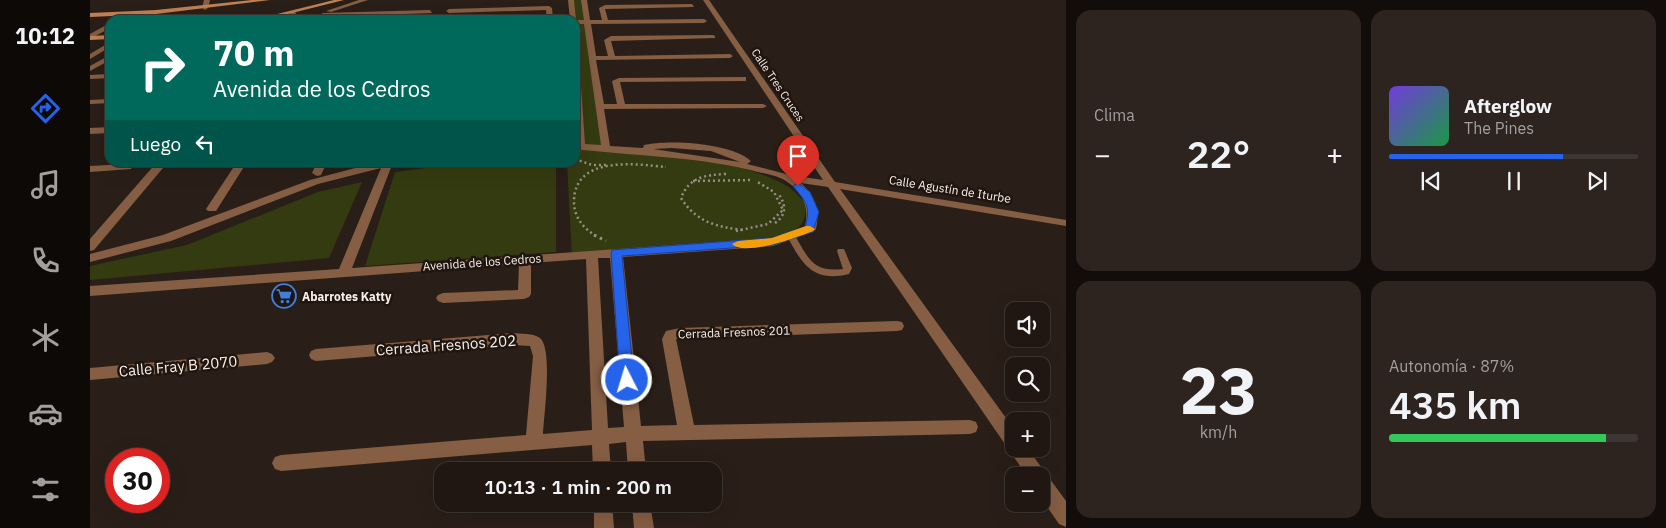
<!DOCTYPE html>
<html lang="es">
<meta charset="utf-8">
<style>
body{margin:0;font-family:"IBM Plex Sans",sans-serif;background:#2d2420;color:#f1f3f6;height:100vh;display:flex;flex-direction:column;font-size:19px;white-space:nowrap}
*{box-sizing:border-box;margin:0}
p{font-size:16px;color:#a29f9f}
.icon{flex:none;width:28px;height:28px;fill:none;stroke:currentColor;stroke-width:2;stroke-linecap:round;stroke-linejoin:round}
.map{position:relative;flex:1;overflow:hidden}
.panel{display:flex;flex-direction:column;gap:10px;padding:10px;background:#120d0a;width:600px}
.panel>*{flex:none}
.hud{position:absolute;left:15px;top:15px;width:475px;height:152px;border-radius:15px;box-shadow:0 5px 20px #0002,0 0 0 1px #3d3632;background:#00695c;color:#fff;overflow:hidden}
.controls{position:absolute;left:915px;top:302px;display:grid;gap:10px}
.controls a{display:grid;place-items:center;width:45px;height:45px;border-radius:10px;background:#201712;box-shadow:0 5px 20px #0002,0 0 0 1px #3d3632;font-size:25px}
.speed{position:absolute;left:15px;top:448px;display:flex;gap:10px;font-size:25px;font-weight:700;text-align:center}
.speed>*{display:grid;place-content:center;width:65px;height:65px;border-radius:50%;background:#201712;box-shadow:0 5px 20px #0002,0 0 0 1px #3d3632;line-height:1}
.speed .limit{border:8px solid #d22;background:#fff;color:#111}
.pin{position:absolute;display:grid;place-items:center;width:42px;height:42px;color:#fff;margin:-51px -21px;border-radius:50% 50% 50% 0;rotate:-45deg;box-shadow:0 0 5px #0007}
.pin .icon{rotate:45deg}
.me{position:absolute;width:55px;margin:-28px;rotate:355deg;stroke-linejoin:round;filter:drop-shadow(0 0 4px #0008)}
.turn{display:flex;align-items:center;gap:18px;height:105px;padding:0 25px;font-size:22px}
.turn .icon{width:65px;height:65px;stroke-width:2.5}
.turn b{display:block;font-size:35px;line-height:42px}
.then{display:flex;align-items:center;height:48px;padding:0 25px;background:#0003;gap:10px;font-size:19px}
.big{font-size:38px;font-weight:600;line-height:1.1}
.panel .widget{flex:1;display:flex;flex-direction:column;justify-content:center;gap:8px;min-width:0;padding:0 18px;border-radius:15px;background:#2d2420}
.panel .dial{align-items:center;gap:0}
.dial b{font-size:65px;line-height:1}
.song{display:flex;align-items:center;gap:15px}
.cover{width:60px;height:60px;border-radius:8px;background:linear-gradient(135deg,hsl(260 70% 55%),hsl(140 70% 35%))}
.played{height:5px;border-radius:2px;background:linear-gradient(90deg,#2563eb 70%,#3d3632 70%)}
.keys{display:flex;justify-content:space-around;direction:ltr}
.heat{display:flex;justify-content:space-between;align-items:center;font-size:28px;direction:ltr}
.charge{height:8px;border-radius:4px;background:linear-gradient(90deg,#34c759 87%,#3d3632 0)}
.panel .tiles{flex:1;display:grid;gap:10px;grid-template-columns:repeat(2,1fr)}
.trip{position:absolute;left:344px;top:462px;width:288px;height:50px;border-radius:15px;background:#201712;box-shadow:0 5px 20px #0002,0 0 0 1px #3d3632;font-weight:600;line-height:50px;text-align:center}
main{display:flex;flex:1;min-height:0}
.dock{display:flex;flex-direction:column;width:90px;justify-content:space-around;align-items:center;background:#0d0907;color:#a29f9f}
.dock .icon{width:35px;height:35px}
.dock .current{color:#2563eb}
.dock b{font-size:22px;color:#f1f3f6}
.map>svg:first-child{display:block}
.green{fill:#353b10}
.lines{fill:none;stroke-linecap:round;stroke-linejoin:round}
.path-far1{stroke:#978e88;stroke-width:2.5;stroke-dasharray:2 3;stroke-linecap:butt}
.path{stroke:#978e88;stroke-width:3;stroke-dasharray:2.5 4;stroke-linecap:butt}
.lane{fill:#855e43;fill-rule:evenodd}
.street{fill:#855e43;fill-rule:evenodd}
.secondary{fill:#bf8053;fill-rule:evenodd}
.route{fill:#2563eb;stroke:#184099}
.slow{fill:#f59e0b}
.labels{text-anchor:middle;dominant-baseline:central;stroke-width:5;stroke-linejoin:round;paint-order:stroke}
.far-street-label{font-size:11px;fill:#f7efeb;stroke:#20160f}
.street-label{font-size:12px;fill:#f7efeb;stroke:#20160f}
.poi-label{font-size:12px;font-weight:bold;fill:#f7efeb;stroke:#20160f;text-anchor:start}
.near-street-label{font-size:15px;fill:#f7efeb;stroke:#20160f}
</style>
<main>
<nav class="dock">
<b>10:12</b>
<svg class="icon current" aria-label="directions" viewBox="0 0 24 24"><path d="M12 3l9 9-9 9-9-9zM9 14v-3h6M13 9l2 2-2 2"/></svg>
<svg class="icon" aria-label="music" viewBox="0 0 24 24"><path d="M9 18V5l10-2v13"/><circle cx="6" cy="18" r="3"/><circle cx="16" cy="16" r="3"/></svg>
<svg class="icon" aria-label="phone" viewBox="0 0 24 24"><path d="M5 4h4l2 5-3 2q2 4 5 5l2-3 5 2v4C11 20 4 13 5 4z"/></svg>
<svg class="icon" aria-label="climate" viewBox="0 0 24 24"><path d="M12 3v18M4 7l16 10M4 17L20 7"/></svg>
<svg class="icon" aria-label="car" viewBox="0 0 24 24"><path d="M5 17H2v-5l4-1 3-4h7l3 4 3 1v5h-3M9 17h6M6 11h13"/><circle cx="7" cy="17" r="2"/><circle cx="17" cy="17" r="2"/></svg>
<svg class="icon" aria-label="filters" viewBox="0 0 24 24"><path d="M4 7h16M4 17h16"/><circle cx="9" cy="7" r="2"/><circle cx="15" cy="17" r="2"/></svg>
</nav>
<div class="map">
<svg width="976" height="528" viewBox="0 0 976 528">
<rect width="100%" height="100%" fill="#2a1f18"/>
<!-- green -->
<g class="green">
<polygon points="481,0 494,0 516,148 491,147 485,20"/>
<path d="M485 149C548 154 640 154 695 185 703 189 709 197 715 202 718 231 703 231 680 239L482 256 477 163 485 162Z"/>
<polygon points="380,162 466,163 466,252 275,266 305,172"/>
<polygon points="272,182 239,258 0,280 0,266 97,245 228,192"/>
</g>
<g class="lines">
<!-- path-far1 -->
<g class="path-far1">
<polyline points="485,159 502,165 518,165"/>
<path d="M636 174C615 175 599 177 591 198 606 222 627 227 653 230"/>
<polyline points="603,181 663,180"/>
<path d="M685 223C697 215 696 204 688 193"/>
<polyline points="646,231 678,224 693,210 684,192 666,181"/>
<path d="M506 236C493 228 484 217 484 202 484 155 545 164 576 167"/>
</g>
<!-- path -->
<polyline class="path" points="504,235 516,241"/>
<!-- lane -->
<path class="lane" d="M701 233 704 234C718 257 722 273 753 269L747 251 748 249H754L762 268 759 274C723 283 712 264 697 236Z"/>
<!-- street -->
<g class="street">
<polygon points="114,0 120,0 118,8 115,10 112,8"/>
<polygon points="269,0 278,0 241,12 236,11"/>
<path d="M478 0H484L486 20H494L491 0H497L500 20H512L509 8 515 5 602 4 604 7 515 9 518 20 614 19 617 21 614 23 501 24 506 56H518L514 40 521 36 623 35 625 36V38L521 41 525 56 640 54 643 56 640 58 506 60 514 104H527L522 81 529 78 653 77H656V81L530 82 535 104H673L677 106 673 108 514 109 520 146 553 148 554 145C579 139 642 143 661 161L657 164 700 175 733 180 613 0H619L745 182 976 220V226L750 189 924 429V449H938L976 501V527L969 524 951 498V476H937L738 187 711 183C726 197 730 209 726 229L724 231 683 246 533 257 551 426 587 425 572 339 576 331 590 328 807 321 812 322 814 326 812 330 807 331 586 339 604 425 880 420 886 422 888 427 886 432 880 434 553 441 556 471H538L536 442 519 444 521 471H503L502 445 191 471 185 469 182 463 185 457 191 455 436 435 443 356 440 346 423 345 226 361 221 359 219 355 221 351 226 349 423 333C430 334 444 333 450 338 463 349 454 415 453 434L502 430 496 259 441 263V294L439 297 434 299 353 303 348 301 346 298 348 295 353 293 428 290 429 264 0 296V286L249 269 291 168 228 184 81 241 0 262V254L73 235 220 180 288 162H306L302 165 262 268 682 238 715 227C719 207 714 193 696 181 687 175 671 173 660 170 602 156 543 156 485 149V42L488 44 495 144 511 145 494 24H485V20H480ZM582 148 621 151 650 162 563 149ZM508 258H520L534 427 518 428Z"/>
<polygon points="459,6 462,8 463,20 457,20 456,10 359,13 356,11 359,9"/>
<polygon points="340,10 342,13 233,17 230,15 233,13"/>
<polygon points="64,11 69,12 59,20 52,20"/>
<polygon points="203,11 206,13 207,20 201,20 200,13"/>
<polygon points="35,13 40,14 32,20 25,20"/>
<polygon points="20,23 20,28 0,39 0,34"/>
<polygon points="20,42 20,47 0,59 0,54"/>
<polygon points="20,55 20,60 0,71 0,66"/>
<polygon points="20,74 20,78 0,79 0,75"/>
<polygon points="20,99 20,103 0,104 0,100"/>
<polygon points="20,127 20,133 0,134 0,128"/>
<polygon points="67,162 78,162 4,250 0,251 0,239"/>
<polygon points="147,162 157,162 126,211 118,211 116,209"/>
<polygon points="227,162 237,162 231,175 227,176 222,173"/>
<polygon points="37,164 42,167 41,169 0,172 0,166"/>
<polygon points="177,352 182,354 185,358 182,362 177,364 0,380 0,368"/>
<polygon points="504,504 522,504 524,528 504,528"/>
<polygon points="542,504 560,504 564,528 544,528"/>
</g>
<!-- secondary -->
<g class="secondary">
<polygon points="162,0 180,0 66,14 0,17 0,13 66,10"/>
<polygon points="244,0 254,0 174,20 163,20"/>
<polygon points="20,35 20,39 0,40 0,36"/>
</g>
</g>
<!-- route -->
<path class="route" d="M708 183 720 192 729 212 723 232 683 245 532 256 544 380 542 384 537 386 532 384 530 380 521 253 522 250 682 238 715 227C721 206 716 202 703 186Z"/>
<!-- slow -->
<path class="slow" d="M716 226H720L725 229 723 231C708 237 655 257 642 244L648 241 682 238Z"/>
<!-- icons -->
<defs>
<g id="supermarket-ring" transform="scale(1.25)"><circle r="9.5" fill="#20160f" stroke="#3f7fe0" stroke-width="1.5"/><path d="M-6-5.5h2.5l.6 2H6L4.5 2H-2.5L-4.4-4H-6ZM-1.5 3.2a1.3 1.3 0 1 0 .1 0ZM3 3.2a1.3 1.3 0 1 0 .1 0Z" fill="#3f7fe0"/></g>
</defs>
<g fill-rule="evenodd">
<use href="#supermarket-ring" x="194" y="296"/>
</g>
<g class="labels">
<!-- far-street labels -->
<g class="far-street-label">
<text transform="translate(688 85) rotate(56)">Calle Tres Cruces</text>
</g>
<!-- street labels -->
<g class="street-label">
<text transform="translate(860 189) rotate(9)">Calle Agustín de Iturbe</text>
<text transform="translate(392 262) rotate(-4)">Avenida de los Cedros</text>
<text transform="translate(644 332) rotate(-2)">Cerrada Fresnos 201</text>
</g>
<!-- poi labels -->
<g class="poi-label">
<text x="212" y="296">Abarrotes Katty</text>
</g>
<!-- near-street labels -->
<g class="near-street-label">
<text transform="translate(356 345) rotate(-4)">Cerrada Fresnos 202</text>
<text transform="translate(88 366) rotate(-5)">Calle Fray B 2070</text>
</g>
</g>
</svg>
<div class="controls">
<a><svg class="icon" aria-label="sound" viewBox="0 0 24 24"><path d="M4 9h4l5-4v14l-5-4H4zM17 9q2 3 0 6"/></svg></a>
<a><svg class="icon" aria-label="search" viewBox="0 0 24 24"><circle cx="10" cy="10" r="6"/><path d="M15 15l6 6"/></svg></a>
<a>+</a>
<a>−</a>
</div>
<div class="speed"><div class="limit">30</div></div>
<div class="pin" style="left:708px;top:186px;background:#d93025"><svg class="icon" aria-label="arrive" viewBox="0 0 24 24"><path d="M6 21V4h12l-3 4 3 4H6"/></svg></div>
<svg class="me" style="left:537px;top:380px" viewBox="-20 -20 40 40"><circle r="17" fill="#2563eb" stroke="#fff" stroke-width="3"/><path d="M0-11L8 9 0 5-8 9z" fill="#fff"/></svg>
<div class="trip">10:13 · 1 min · 200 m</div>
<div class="hud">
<div class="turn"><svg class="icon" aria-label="right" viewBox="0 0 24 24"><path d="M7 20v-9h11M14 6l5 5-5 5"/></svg><div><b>70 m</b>Avenida de los Cedros</div></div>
<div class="then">Luego<svg class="icon" aria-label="left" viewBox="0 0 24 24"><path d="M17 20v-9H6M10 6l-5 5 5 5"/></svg></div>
</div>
</div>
<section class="panel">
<div class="tiles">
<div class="widget"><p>Clima</p>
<div class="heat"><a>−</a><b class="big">22°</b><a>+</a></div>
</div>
<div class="widget">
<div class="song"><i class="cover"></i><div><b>Afterglow</b><p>The Pines</p></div></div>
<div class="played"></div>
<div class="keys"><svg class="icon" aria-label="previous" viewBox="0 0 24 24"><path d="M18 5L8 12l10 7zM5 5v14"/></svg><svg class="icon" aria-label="pause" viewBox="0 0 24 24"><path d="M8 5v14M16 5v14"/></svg><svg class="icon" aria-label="next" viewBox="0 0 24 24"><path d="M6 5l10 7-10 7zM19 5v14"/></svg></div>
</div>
<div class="widget dial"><b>23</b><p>km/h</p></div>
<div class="widget"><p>Autonomía · 87%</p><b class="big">435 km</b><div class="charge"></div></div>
</div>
</section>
</main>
